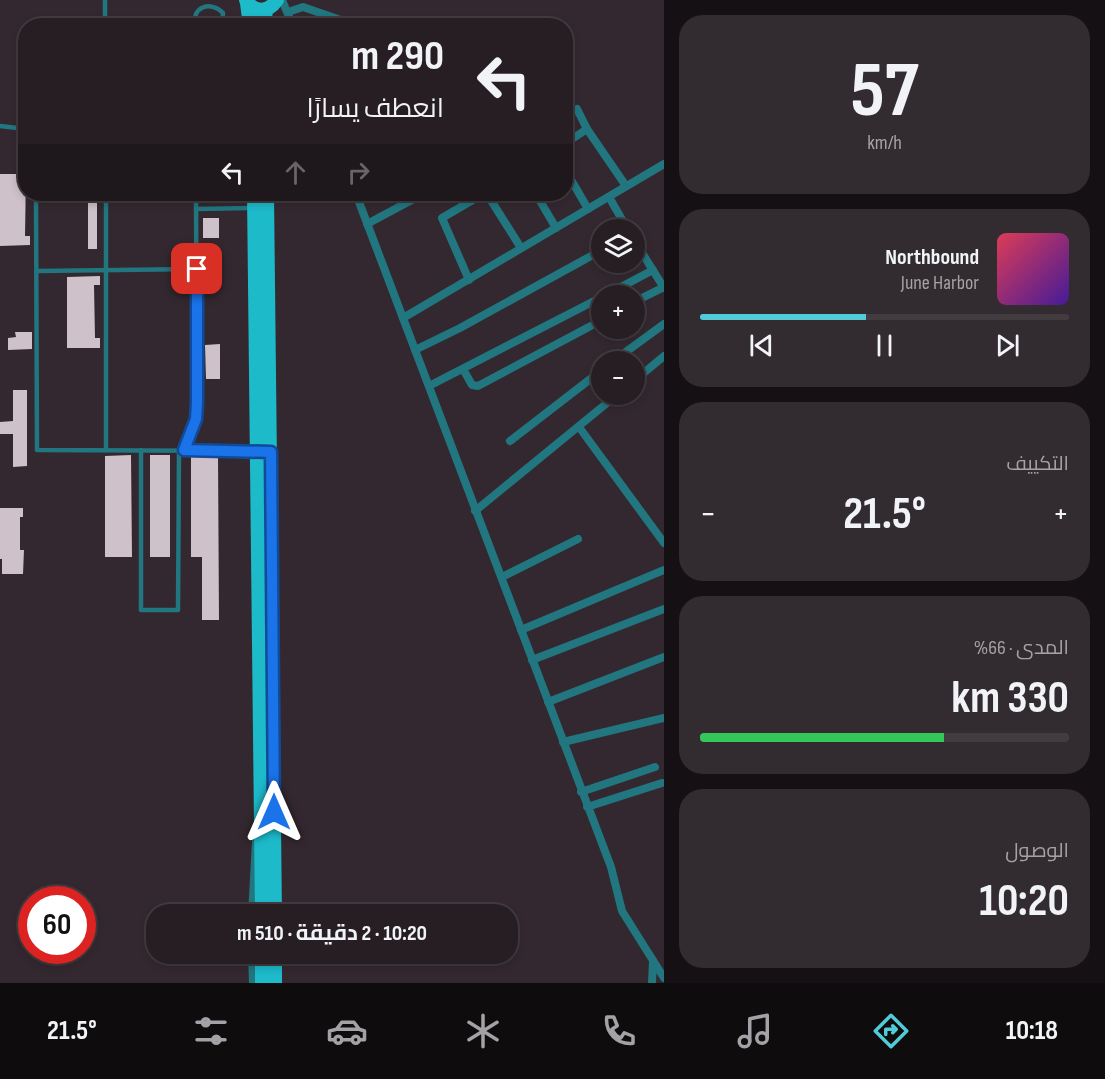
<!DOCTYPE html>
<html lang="ar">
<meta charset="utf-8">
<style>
body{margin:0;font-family:"Sofia Sans Condensed",Cairo,sans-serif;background:#322b30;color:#f1f3f6;direction:rtl;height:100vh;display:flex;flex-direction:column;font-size:22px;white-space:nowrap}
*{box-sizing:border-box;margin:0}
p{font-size:20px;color:#a4a2a6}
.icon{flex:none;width:33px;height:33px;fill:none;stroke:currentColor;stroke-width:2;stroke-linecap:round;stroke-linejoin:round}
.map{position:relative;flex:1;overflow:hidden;direction:ltr}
.drawer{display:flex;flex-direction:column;gap:15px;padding:15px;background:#151013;width:441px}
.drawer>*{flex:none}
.guide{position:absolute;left:18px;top:18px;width:555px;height:183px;border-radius:24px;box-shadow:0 3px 9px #0003,0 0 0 2px #423c41;direction:rtl;background:#261e23;color:#f1f3f6;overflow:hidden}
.buttons{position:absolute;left:591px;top:219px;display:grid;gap:12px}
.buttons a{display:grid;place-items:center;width:54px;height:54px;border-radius:50%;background:#261e23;box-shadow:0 3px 9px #0003,0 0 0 2px #423c41;font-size:30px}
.speed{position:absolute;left:18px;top:886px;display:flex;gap:12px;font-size:30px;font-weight:700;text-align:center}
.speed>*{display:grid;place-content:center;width:78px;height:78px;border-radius:50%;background:#261e23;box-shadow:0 3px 9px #0003,0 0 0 2px #423c41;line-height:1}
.speed .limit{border:9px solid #d22;background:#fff;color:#111}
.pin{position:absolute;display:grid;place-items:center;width:51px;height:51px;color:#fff;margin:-26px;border-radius:12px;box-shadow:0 3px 9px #0006}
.me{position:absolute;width:66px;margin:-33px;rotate:0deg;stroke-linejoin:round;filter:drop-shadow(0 0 4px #0008)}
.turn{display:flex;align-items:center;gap:21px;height:126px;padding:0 30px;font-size:27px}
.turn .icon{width:78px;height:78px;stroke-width:2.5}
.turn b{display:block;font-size:42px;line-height:51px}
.lanes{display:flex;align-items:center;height:57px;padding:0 30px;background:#0003;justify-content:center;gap:30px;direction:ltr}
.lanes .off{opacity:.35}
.big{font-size:45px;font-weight:700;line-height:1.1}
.drawer .widget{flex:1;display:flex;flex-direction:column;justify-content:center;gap:9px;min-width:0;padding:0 21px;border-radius:24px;background:#322b30}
.drawer .dial{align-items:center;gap:0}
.dial b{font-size:78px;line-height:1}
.song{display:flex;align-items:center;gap:18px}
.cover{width:72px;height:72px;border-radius:9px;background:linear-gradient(135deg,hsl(350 70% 55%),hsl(260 70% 35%))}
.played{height:6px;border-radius:3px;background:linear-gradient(90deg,#52cbd9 45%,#423c41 45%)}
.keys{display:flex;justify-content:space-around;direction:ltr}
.heat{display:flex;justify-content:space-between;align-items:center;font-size:33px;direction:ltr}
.charge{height:9px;border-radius:4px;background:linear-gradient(90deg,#34c759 66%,#423c41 0)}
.trip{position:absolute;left:146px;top:904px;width:372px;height:60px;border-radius:24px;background:#261e23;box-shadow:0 3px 9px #0003,0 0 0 2px #423c41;font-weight:700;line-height:60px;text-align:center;direction:rtl}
.menu{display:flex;height:96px;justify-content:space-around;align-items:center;background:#0f0c0e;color:#a4a2a6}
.menu .icon{width:42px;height:42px}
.menu .active{color:#52cbd9}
.menu b{font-size:27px;color:#f1f3f6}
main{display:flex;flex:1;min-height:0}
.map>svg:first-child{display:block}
.building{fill:#cec1ca}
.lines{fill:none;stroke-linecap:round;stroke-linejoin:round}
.service{stroke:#21767f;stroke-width:4.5}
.minor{stroke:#21767f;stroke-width:8}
.primary{stroke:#1dbaca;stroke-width:14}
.route-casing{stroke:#114b97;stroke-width:15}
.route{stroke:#1a73e8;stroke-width:10}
</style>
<main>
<section class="drawer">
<div class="widget dial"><b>57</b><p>km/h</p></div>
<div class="widget">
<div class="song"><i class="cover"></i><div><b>Northbound</b><p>June Harbor</p></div></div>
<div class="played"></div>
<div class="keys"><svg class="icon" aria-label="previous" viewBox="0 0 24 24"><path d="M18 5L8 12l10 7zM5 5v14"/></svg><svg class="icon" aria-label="pause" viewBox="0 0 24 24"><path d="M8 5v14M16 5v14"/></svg><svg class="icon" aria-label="next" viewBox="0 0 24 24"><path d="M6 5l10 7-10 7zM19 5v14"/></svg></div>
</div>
<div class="widget"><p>التكييف</p>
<div class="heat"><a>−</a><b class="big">21.5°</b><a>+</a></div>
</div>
<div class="widget"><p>المدى · 66%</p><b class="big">330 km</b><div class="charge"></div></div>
<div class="widget"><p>الوصول</p><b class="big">10:20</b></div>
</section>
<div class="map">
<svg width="664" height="983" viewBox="0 0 664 983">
<rect width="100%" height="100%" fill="#33282f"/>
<g class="building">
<path d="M0 174H26L25 236H30V245L0 246Z"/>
<rect x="88" y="194" width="9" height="55"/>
<rect x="203" y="218" width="16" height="20"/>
<path d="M100 276V285H94L95 338H100V348H67V277Z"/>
<path d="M15 332H32V349L8 350V338L16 337Z"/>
<path d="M220 344V379H206L205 345Z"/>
<path d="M13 390H27V466L13 467V434H0V422L13 421Z"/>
<path d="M131 455 132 557H105V456Z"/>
<rect x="150" y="455" width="20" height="102"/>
<path d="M191 455H218L219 620H202V557H191Z"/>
<path d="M0 508H23V517H20V550H24L23 574H2V559H0Z"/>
</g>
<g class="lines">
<g class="service">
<path d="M105 0V26"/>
<path d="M196 26C190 7 211 0 223 13L222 26"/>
<path d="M0 126 26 129"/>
<path d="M36 194 37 450 255 451"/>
<path d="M106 194V450"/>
<path d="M196 209 251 208"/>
<path d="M37 271 197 269"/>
<path d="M141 450V610H178L179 450"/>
<path d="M184 450 196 419 197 403 196 194"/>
</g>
<g class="minor">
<path d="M282 0 293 26"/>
<path d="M288 12 303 7 358 26"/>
<path d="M577 109 587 129 626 186"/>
<path d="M566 143 587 129"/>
<path d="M566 171 588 209"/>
<path d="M356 194 611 867 622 911 664 978"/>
<path d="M467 194 471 201 486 194"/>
<path d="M487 194 521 248"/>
<path d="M536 194 556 228"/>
<path d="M609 197 628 230"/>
<path d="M367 224 423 194"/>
<path d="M634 240 664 288"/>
<path d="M469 280 442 218 471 201"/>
<path d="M604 296 653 270"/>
<path d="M634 302 664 287"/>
<path d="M403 318 664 164"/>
<path d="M415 350 460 328 602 250"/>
<path d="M612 362 664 324"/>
<path d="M463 369 472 385 478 386 602 320"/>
<path d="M634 381 664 356"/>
<path d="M429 386 602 297"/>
<path d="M579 427 664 543"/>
<path d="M510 441 602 370"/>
<path d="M475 511 618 394"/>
<path d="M502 577 578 539"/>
<path d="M521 630 664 570"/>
<path d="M532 660 664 609"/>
<path d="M548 702 664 657"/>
<path d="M563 742 664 718"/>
<path d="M581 792 655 767"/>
<path d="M587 807 662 783"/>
<path d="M252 915 256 841"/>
<path d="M252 954 253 983"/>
<path d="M652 983 653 961"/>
</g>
<g class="primary">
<path d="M246 0C254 13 268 13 277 0"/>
<path d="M247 3 250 26"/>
<path d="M264 26 266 10"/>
<path d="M254 194 262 915"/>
<path d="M267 194 275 915"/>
<path d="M262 954V983"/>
<path d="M275 954V983"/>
</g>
</g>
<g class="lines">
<g class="route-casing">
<path id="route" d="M197 269V403L196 419 184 450 271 452 274 812"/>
</g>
<use href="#route" class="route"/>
</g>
</svg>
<div class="buttons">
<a><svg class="icon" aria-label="layers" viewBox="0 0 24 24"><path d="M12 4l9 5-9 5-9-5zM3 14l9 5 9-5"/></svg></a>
<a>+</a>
<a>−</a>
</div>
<div class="speed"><div class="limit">60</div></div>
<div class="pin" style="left:197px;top:269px;background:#d93025"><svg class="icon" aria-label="arrive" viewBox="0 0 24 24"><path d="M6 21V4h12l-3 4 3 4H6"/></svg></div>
<svg class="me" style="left:274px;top:812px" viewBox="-20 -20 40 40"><path d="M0-17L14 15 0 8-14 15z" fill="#1a73e8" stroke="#fff" stroke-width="4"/></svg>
<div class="trip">10:20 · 2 دقيقة · 510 m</div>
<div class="guide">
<div class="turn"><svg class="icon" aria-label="left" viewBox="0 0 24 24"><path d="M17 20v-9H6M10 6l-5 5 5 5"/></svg><div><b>290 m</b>انعطف يسارًا</div></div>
<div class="lanes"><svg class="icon" aria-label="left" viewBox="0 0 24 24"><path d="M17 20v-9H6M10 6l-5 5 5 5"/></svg><svg class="icon off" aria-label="ahead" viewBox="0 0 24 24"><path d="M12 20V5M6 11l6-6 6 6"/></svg><svg class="icon off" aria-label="right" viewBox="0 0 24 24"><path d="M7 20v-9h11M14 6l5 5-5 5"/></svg></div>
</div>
</div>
</main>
<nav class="menu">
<b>10:18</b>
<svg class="icon active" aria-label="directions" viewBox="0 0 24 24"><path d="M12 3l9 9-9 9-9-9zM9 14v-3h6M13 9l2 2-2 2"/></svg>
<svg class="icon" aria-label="music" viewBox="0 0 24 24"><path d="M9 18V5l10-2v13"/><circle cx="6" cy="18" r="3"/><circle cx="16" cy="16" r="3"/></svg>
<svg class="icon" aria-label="phone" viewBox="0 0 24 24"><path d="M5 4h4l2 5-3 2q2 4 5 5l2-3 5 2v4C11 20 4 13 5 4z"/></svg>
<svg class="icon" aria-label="climate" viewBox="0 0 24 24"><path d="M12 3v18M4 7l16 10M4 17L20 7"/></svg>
<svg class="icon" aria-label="car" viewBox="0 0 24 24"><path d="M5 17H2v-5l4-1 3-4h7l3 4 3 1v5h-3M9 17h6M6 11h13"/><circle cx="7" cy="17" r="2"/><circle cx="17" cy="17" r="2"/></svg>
<svg class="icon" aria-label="filters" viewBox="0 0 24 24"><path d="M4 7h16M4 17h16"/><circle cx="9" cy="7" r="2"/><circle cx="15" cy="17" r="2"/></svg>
<b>21.5°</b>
</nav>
